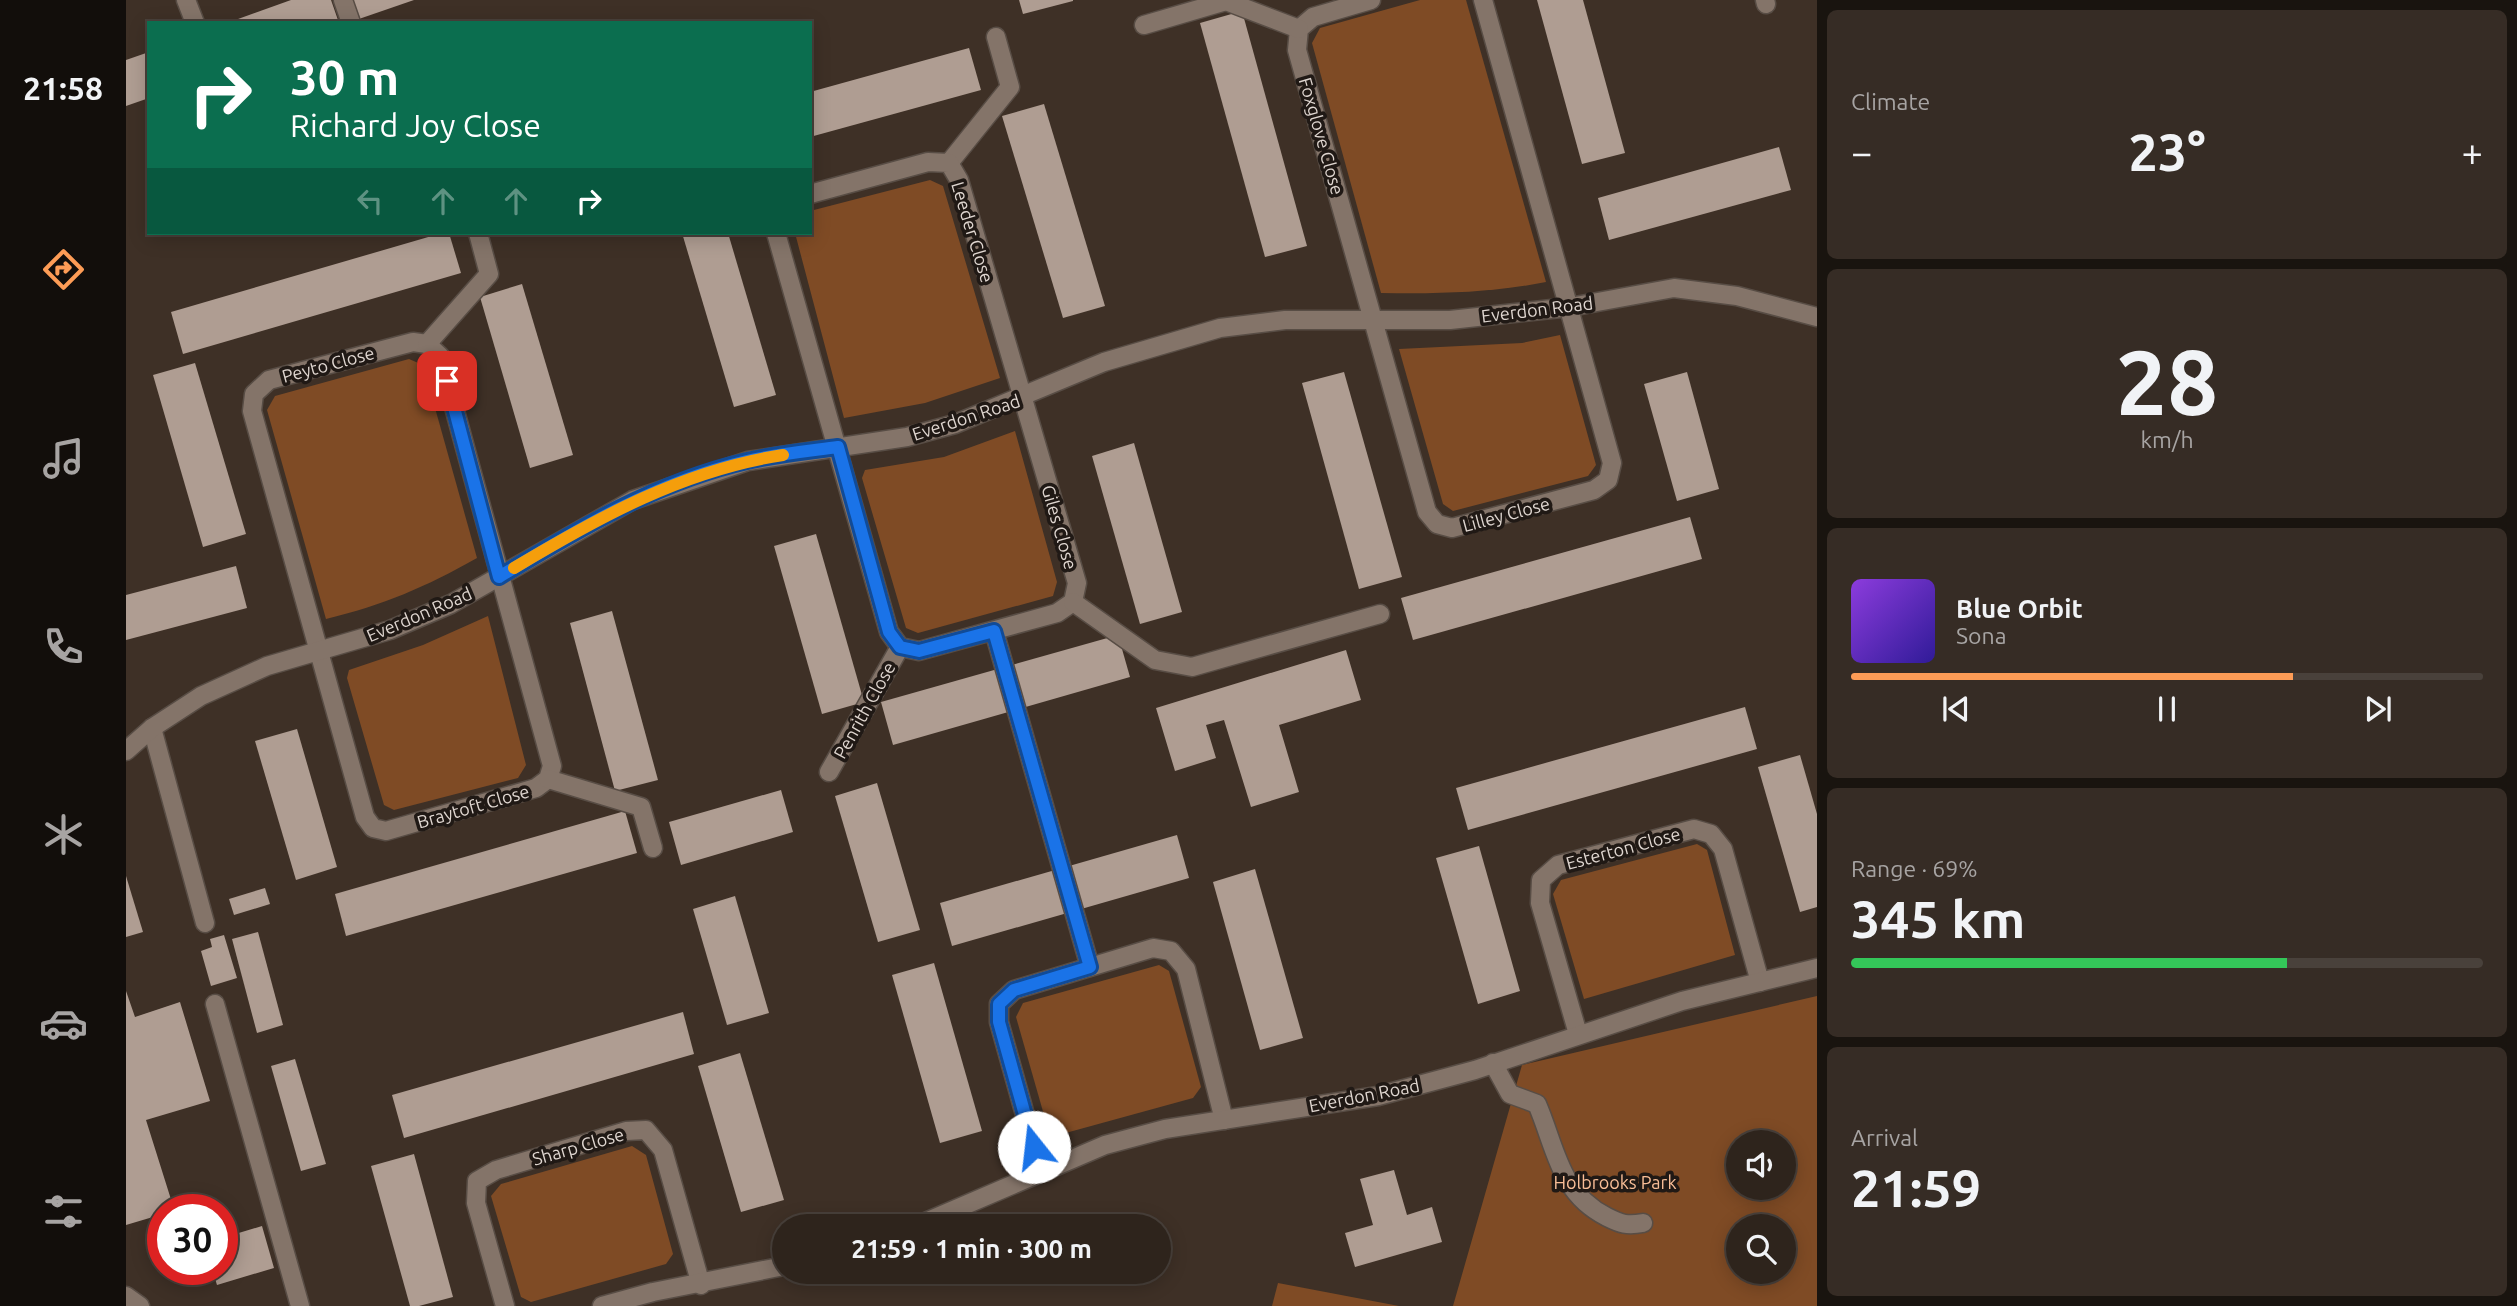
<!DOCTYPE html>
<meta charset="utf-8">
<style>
body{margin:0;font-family:Ubuntu,sans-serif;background:#362c25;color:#f1f3f6;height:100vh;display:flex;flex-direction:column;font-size:26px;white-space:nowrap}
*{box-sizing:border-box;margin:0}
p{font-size:23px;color:#a7a4a3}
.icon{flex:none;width:38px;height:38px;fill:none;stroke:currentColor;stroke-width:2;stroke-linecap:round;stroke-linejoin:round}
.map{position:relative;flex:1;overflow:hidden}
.panel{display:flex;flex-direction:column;gap:10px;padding:10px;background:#19140f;width:700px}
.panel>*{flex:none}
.banner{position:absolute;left:21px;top:21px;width:665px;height:214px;border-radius:0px;box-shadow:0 4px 18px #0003,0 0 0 2px #49413b;background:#0b6e4f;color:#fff;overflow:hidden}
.buttons{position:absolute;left:1600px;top:1130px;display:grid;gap:14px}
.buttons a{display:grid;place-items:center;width:70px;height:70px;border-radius:50%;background:#2e241c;box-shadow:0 4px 18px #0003,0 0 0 2px #49413b;font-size:35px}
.speed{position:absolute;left:21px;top:1194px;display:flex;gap:14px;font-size:35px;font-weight:700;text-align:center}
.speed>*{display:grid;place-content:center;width:91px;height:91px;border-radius:50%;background:#2e241c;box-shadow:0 4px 18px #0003,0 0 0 2px #49413b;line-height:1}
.speed .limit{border:10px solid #d22;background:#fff;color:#111}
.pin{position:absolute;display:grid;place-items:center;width:60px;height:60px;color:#fff;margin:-30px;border-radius:14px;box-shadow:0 4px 10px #0006}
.me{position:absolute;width:77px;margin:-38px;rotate:344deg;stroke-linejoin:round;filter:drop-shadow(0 0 5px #0008)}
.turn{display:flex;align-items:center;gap:24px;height:147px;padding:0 28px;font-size:32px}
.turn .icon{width:91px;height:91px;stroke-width:2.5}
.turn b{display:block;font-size:49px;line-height:60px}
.lanes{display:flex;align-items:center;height:66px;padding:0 28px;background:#0003;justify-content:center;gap:35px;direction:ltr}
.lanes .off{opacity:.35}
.big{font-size:52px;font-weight:700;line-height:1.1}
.panel .card{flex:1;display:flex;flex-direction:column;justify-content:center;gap:10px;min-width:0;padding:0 24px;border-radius:10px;background:#362c25}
.panel .dial{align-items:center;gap:0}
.dial b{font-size:91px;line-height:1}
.song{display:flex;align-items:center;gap:21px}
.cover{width:84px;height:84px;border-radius:10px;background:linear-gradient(135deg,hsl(270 70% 55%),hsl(250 70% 35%))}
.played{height:7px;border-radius:4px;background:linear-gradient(90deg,#fd9c56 70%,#49413b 70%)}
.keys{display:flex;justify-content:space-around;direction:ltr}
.heat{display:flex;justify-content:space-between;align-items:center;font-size:38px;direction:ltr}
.charge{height:10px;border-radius:5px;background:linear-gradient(90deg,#34c759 69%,#49413b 0)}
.trip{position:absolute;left:646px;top:1214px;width:399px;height:70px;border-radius:35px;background:#2e241c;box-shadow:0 4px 18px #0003,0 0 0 2px #49413b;font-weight:700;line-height:70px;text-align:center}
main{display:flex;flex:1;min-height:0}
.tab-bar{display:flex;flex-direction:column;width:126px;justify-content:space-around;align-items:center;background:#120e0b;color:#a7a4a3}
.tab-bar .icon{width:49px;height:49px}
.tab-bar .current{color:#fd9c56}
.tab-bar b{font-size:32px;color:#f1f3f6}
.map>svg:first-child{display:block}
.green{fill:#7f4b25;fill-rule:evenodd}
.building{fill:#af9d92}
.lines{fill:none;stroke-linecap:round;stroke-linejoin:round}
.minor-casing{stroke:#584d45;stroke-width:21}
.minor{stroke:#847469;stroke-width:18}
.route-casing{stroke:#114b97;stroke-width:18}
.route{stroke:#1a73e8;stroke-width:12}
.slow{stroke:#f59e0b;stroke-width:12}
.labels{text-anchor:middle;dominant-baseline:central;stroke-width:7;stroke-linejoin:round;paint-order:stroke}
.street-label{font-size:18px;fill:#dfd6d0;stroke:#201915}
.park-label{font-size:18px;fill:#f9be97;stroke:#201915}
</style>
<main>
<nav class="tab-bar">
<b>21:58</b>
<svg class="icon current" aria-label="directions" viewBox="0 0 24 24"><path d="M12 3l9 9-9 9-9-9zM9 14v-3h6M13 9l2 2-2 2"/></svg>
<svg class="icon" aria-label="music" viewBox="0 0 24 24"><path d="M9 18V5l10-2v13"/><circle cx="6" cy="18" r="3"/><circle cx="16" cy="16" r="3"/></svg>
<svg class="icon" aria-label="phone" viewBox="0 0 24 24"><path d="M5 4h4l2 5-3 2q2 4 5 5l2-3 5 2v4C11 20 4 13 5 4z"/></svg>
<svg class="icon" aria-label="climate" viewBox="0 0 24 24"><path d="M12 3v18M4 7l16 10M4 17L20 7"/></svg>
<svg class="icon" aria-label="car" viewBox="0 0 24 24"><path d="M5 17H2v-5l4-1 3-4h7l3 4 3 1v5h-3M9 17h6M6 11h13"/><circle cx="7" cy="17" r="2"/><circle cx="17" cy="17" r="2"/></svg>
<svg class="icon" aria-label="filters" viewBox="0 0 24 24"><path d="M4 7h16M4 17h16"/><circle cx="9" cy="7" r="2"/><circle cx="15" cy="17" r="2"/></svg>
</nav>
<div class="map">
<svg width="1691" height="1306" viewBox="0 0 1691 1306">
<rect width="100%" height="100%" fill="#3e3026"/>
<g class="green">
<path d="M1294 0H1340L1420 282C1365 293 1311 294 1255 293L1186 43 1194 28Z"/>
<path d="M804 180 817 186 874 378 799 403 718 418 669 233H684V211Z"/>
<path d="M1434 335 1470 465 1462 476 1327 511 1317 504 1273 349 1396 343Z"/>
<path d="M283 359 297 365 351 558C300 587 257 605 200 619L141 410 149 396Z"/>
<path d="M889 431 931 582 927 596 792 633 780 628 736 478 739 470 818 457Z"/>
<path d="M362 616 400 765 392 778 268 810 258 805 221 678 223 670 297 645Z"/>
<path d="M1571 844 1581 850 1609 955 1458 999 1427 894 1435 880Z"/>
<path d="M1033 965 1043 971 1075 1087 1067 1098 936 1134 922 1129 890 1017 897 1003Z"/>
<path d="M1691 996V1306H1327L1396 1065ZM1612 1143H1657V1188H1612ZM1612 1227H1657V1272H1612Z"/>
<path d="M506 1146 520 1155 547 1254 540 1264 405 1302 395 1297 365 1196 375 1184Z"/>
<path d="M1152 1283 1273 1306H1146Z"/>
</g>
<g class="building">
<path d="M165 0H205L213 23H101Z"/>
<path d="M223 0H288L230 20Z"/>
<path d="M893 0H947V1L897 14Z"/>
<path d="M1411 0H1457L1499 153 1456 164Z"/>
<path d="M1116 11 1181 246 1139 257 1074 23Z"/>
<path d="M843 48 855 90 684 137V92Z"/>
<path d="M23 52V98L0 106V60Z"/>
<path d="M918 104 979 306 937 318 876 116Z"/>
<path d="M1653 147 1665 190 1483 240 1472 198Z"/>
<path d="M316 233H323L335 273 57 354 45 312Z"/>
<path d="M556 233H602L650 395 608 407Z"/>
<path d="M396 284 447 455 404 468 354 297Z"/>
<path d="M69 363 120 534 77 547 27 375Z"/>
<path d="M1218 372 1276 577 1233 589 1176 383Z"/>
<path d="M1561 372 1593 489 1551 501 1518 384Z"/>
<path d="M1008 443 1056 612 1014 624 966 456Z"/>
<path d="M1564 517 1576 559 1287 640 1275 598Z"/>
<path d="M690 534 738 702 696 714 648 546Z"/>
<path d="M110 566 121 608 0 640V595Z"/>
<path d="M486 611 532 780 489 791 444 623Z"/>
<path d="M992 635 1004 677 767 745 755 702Z"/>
<path d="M1220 650 1235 700 1153 725 1173 792 1125 807 1098 720 1080 725 1090 758 1049 771 1030 708Z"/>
<path d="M1619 707 1631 749 1342 830 1330 788Z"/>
<path d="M171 729 211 867 170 880 129 741Z"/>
<path d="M1674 755 1691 814V907L1674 912 1632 767Z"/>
<path d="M751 783 794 930 752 942 709 796Z"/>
<path d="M655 790 667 832 555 865 543 822Z"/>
<path d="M499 811 511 853 220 936 209 894Z"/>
<path d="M1051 835 1063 878 826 946 814 903Z"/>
<path d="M1353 846 1394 991 1352 1004 1310 858Z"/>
<path d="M1129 869 1177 1038 1134 1050 1087 882Z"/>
<path d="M0 876 17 932 0 937Z"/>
<path d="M139 888 144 904 108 915 103 899Z"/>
<path d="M609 896 643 1013 601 1025 567 909Z"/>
<path d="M132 932 157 1025 131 1033 106 939Z"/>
<path d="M98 935 111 978 85 986 75 951 86 947 84 939Z"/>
<path d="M808 963 856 1131 814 1143 766 975Z"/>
<path d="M0 991 9 1017 54 1002 84 1101 20 1120 48 1209H37V1214L0 1225Z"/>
<path d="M557 1012 568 1054 278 1138 266 1095Z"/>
<path d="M614 1053 658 1200 615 1212 572 1066Z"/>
<path d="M169 1059 200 1164 175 1171 145 1066Z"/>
<path d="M288 1154 327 1297 293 1306H284L245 1166Z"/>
<path d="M1268 1170 1281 1215 1306 1207 1316 1242 1229 1267 1219 1233 1247 1225 1234 1179Z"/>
<path d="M136 1226 148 1268 91 1285 86 1269H96V1238Z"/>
</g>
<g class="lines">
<g class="minor-casing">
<g id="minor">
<path d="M60 0 69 23"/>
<path d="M217 0 225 23"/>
<path d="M1245 0 1187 17 1173 29 1171 50 1301 512 1311 524 1326 528 1468 490 1482 480 1486 463 1357 0"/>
<path d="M1639 0 1640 4"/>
<path d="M1018 25 1100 1 1173 29"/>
<path d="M823 163 884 87 870 37"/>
<path d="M650 233 763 632 774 647 793 651 931 613 947 602 951 583 833 180 823 163 802 162 684 194"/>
<path d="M287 342 301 344 314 356 426 766 422 779 410 788 260 831 247 828 239 817 126 411 128 394 143 380Z"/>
<path d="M301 344 363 274 352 233"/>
<path d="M947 602 1029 660 1066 667 1254 614"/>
<path d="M868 631 964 967"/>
<path d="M26 728 79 923"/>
<path d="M0 751 26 728 75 696 141 666 264 630 325 604 507 500 622 461 781 437 829 424 978 362 1094 328 1159 320H1324L1444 307 1548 288 1611 296 1691 317"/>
<path d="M703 772 774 647"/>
<path d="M422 779 515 807 527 848"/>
<path d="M89 1004 174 1306"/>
<path d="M1452 1034 1414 903 1415 880 1432 865 1568 829 1585 834 1597 849 1634 982"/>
<path d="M1367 1063 1384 1094 1411 1104C1430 1148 1433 1193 1481 1217 1495 1224 1501 1226 1517 1223"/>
<path d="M915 1172 873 1022V1004L888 990 1027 948 1045 951 1060 969 1098 1120"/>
<path d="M788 1227 979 1145 1039 1129 1252 1096 1349 1070 1556 1001 1691 968"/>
<path d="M0 1296 14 1306"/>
<path d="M379 1306 350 1203 351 1181 370 1170 500 1131 520 1130 537 1150 575 1285"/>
<path d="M476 1306 527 1292 658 1266"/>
</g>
</g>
<use href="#minor" class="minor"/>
</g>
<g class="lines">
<g class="route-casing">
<path id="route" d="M321 381 373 577C452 529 530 482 621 461 651 454 682 451 712 447L763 632 774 647 793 651 868 631 964 967 888 990 873 1004V1022L908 1147"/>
</g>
<use href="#route" class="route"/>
<path class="slow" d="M388 568C473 517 558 470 657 455"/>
</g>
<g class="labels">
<g class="street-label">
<text transform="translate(1196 136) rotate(74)">Foxglove Close</text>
<text transform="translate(847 232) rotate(73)">Leeder Close</text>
<text transform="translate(1411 309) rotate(-7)">Everdon Road</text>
<text transform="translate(202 364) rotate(-15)">Peyto Close</text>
<text transform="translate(840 417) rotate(-18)">Everdon Road</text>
<text transform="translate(1380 514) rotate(-15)">Lilley Close</text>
<text transform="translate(934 527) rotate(74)">Giles Close</text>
<text transform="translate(293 614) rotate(-23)">Everdon Road</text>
<text transform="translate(738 710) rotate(-61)">Penrith Close</text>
<text transform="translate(347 806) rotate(-16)">Braytoft Close</text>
<text transform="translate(1497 848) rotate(-15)">Esterton Close</text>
<text transform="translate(1238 1095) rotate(-11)">Everdon Road</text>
<text transform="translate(452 1146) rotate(-16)">Sharp Close</text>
</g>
<g class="park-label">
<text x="1489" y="1182">Holbrooks Park</text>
</g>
</g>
</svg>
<div class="buttons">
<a><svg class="icon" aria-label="sound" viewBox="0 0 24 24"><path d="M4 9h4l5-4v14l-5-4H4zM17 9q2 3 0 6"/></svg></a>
<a><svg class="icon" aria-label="search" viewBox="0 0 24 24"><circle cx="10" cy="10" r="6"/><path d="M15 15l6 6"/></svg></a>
</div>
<div class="speed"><div class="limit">30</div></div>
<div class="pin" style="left:321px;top:381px;background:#d93025"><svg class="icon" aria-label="arrive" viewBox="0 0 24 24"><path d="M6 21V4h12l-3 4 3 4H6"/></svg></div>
<svg class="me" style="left:908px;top:1147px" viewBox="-20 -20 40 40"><circle r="19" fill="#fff"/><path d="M0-13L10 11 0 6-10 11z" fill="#1a73e8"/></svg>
<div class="trip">21:59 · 1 min · 300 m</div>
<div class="banner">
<div class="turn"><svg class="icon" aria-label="right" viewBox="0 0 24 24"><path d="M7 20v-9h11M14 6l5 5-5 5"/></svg><div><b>30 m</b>Richard Joy Close</div></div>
<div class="lanes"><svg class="icon off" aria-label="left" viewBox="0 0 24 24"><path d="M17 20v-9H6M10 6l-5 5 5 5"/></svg><svg class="icon off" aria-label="ahead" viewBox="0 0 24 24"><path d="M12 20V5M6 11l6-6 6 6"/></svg><svg class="icon off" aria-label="ahead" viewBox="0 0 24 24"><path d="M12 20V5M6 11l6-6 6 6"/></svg><svg class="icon" aria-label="right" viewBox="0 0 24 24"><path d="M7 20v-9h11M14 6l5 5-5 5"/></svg></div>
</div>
</div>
<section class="panel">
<div class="card"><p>Climate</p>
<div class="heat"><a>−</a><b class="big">23°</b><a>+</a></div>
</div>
<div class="card dial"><b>28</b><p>km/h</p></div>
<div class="card">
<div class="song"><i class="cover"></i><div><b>Blue Orbit</b><p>Sona</p></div></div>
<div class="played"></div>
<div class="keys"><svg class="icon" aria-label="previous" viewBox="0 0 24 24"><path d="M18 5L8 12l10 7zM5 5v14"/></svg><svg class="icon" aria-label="pause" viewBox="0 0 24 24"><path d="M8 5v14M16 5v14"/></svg><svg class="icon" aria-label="next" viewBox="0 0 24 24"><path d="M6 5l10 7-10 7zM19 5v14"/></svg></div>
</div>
<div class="card"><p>Range · 69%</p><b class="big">345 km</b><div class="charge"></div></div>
<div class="card"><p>Arrival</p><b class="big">21:59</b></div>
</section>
</main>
